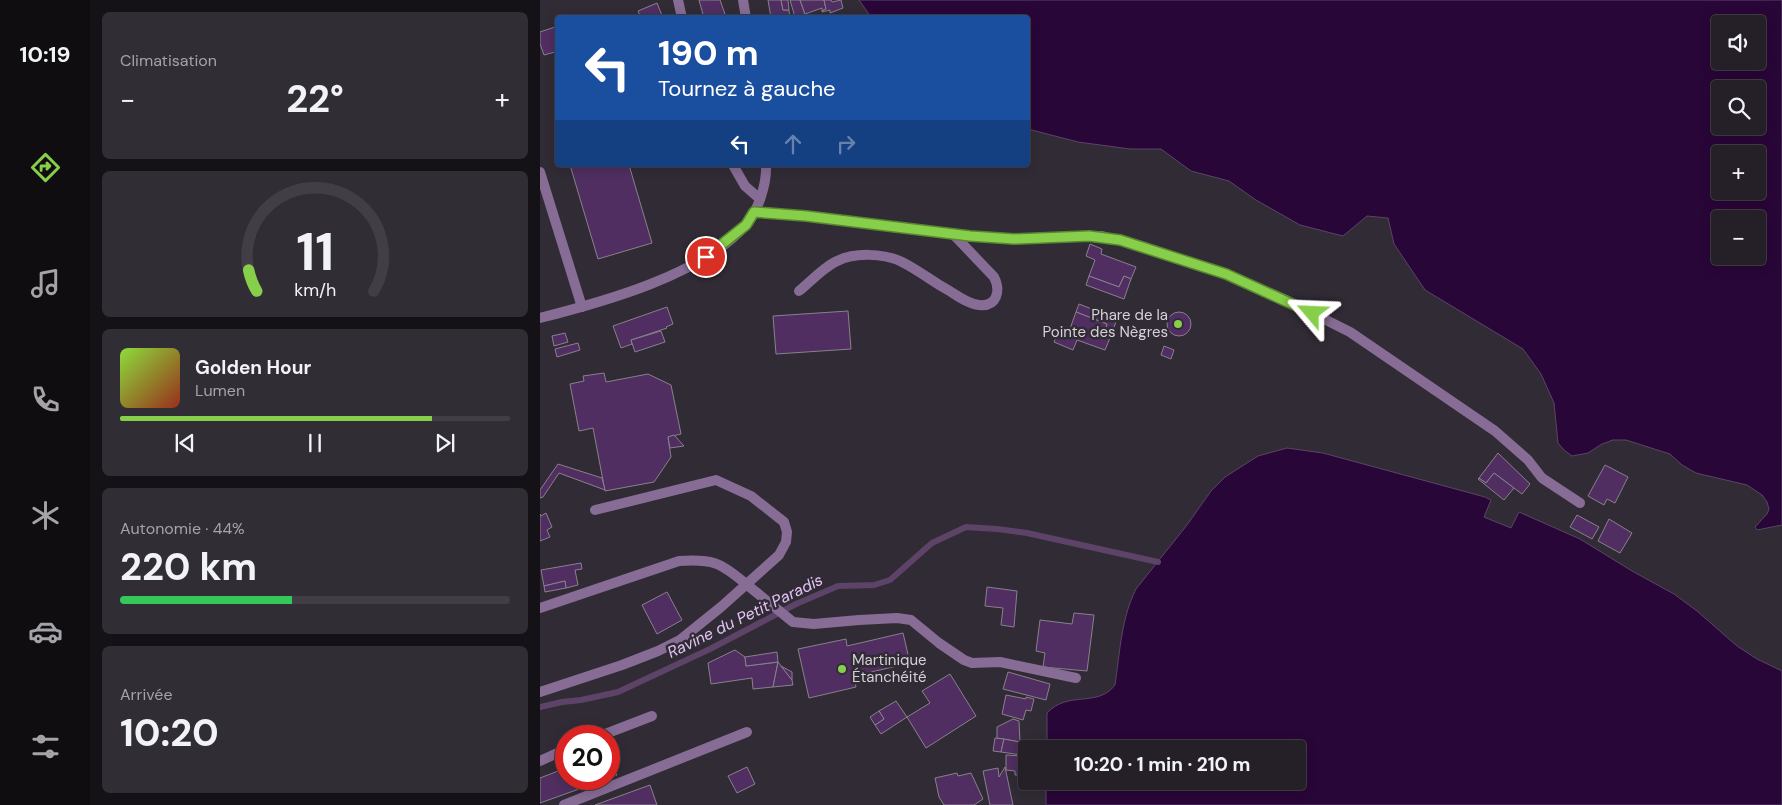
<!DOCTYPE html>
<html lang="fr">
<meta charset="utf-8">
<style>
body{margin:0;font-family:"DM Sans",sans-serif;background:#312d34;color:#f1f3f6;height:100vh;display:flex;flex-direction:column;font-size:19px;white-space:nowrap}
*{box-sizing:border-box;margin:0}
p{font-size:16px;color:#a3a3a8}
.icon{flex:none;width:28px;height:28px;fill:none;stroke:currentColor;stroke-width:2;stroke-linecap:round;stroke-linejoin:round}
.map{position:relative;flex:1;overflow:hidden}
.panel{display:flex;flex-direction:column;gap:12px;padding:12px;background:#141216;width:450px}
.panel>*{flex:none}
.banner{position:absolute;left:15px;top:15px;width:475px;height:152px;border-radius:5px;box-shadow:0 2px 12px #0003,0 0 0 1px #423e45;background:#1a4fa0;color:#fff;overflow:hidden}
.tools{position:absolute;left:1171px;top:15px;display:grid;gap:10px}
.tools a{display:grid;place-items:center;width:55px;height:55px;border-radius:5px;background:#252028;box-shadow:0 2px 12px #0003,0 0 0 1px #423e45;font-size:25px}
.speed{position:absolute;left:15px;top:725px;display:flex;gap:10px;font-size:25px;font-weight:700;text-align:center}
.speed>*{display:grid;place-content:center;width:65px;height:65px;border-radius:50%;background:#252028;box-shadow:0 2px 12px #0003,0 0 0 1px #423e45;line-height:1}
.speed .limit{border:8px solid #d22;background:#fff;color:#111}
.pin{position:absolute;display:grid;place-items:center;width:42px;height:42px;color:#fff;margin:-21px;border:2px solid #fff;border-radius:50%;box-shadow:0 1px 5px #0007}
.me{position:absolute;width:55px;margin:-28px;rotate:296deg;stroke-linejoin:round;filter:drop-shadow(0 0 4px #0008)}
.turn{display:flex;align-items:center;gap:18px;height:105px;padding:0 20px;font-size:22px}
.turn .icon{width:65px;height:65px;stroke-width:2.5}
.turn b{display:block;font-size:35px;line-height:42px}
.lanes{display:flex;align-items:center;height:48px;padding:0 20px;background:#0003;justify-content:center;gap:25px;direction:ltr}
.lanes .off{opacity:.35}
.big{font-size:38px;font-weight:700;line-height:1.1}
.panel .widget{flex:1;display:flex;flex-direction:column;justify-content:center;gap:8px;min-width:0;padding:0 18px;border-radius:8px;background:#312d34}
.panel .dial{align-items:center;gap:0}
.dial svg{height:130px;overflow:visible;fill:none;stroke:#423e45;stroke-width:7;stroke-linecap:round;text-anchor:middle}
.dial text{fill:#f1f3f6;stroke:none}
.song{display:flex;align-items:center;gap:15px}
.cover{width:60px;height:60px;border-radius:8px;background:linear-gradient(135deg,hsl(90 70% 55%),hsl(10 70% 35%))}
.played{height:5px;border-radius:2px;background:linear-gradient(90deg,#87cf4a 80%,#423e45 80%)}
.keys{display:flex;justify-content:space-around;direction:ltr}
.heat{display:flex;justify-content:space-between;align-items:center;font-size:28px;direction:ltr}
.charge{height:8px;border-radius:4px;background:linear-gradient(90deg,#34c759 44%,#423e45 0)}
.trip{position:absolute;left:478px;top:740px;width:288px;height:50px;border-radius:5px;background:#252028;box-shadow:0 2px 12px #0003,0 0 0 1px #423e45;font-weight:700;line-height:50px;text-align:center}
main{display:flex;flex:1;min-height:0}
.menu{display:flex;flex-direction:column;width:90px;justify-content:space-around;align-items:center;background:#0f0d10;color:#a3a3a8}
.menu .icon{width:35px;height:35px}
.menu .active{color:#87cf4a}
.menu b{font-size:22px;color:#f1f3f6}
.map>svg:first-child{display:block}
.water{fill:#290638;stroke:#5d4368;fill-rule:evenodd}
.lines{fill:none;stroke-linecap:round;stroke-linejoin:round}
.stream{stroke:#5d4368;stroke-width:6}
.building{fill:#502e61;stroke:#88818c}
.lane{stroke:#876c95;stroke-width:10}
.street{stroke:#876c95;stroke-width:10}
.route-casing{stroke:#588730;stroke-width:12}
.route{stroke:#87cf4a;stroke-width:9}
.poi-dot{fill:#87cf4a;stroke:#312b35;stroke-width:2}
.labels{text-anchor:middle;dominant-baseline:central;stroke-width:5;stroke-linejoin:round;paint-order:stroke}
.poi-label{font-size:15px;fill:#d5d1d7;stroke:#312b35;text-anchor:end}
.water-label{font-size:16px;font-style:italic;fill:#e2c3f4;stroke:#312b35}
</style>
<main>
<nav class="menu">
<b>10:19</b>
<svg class="icon active" aria-label="directions" viewBox="0 0 24 24"><path d="M12 3l9 9-9 9-9-9zM9 14v-3h6M13 9l2 2-2 2"/></svg>
<svg class="icon" aria-label="music" viewBox="0 0 24 24"><path d="M9 18V5l10-2v13"/><circle cx="6" cy="18" r="3"/><circle cx="16" cy="16" r="3"/></svg>
<svg class="icon" aria-label="phone" viewBox="0 0 24 24"><path d="M5 4h4l2 5-3 2q2 4 5 5l2-3 5 2v4C11 20 4 13 5 4z"/></svg>
<svg class="icon" aria-label="climate" viewBox="0 0 24 24"><path d="M12 3v18M4 7l16 10M4 17L20 7"/></svg>
<svg class="icon" aria-label="car" viewBox="0 0 24 24"><path d="M5 17H2v-5l4-1 3-4h7l3 4 3 1v5h-3M9 17h6M6 11h13"/><circle cx="7" cy="17" r="2"/><circle cx="17" cy="17" r="2"/></svg>
<svg class="icon" aria-label="filters" viewBox="0 0 24 24"><path d="M4 7h16M4 17h16"/><circle cx="9" cy="7" r="2"/><circle cx="15" cy="17" r="2"/></svg>
</nav>
<section class="panel">
<div class="widget"><p>Climatisation</p>
<div class="heat"><a>−</a><b class="big">22°</b><a>+</a></div>
</div>
<div class="widget dial"><svg viewBox="0 0 100 80">
<path d="M14 69A42 42 0 1 1 86 69"/>
<path d="M14 69A42 42 0 0 1 9 56" stroke="#87cf4a"/>
<text x="50" y="56" font-size="32" font-weight="700">11</text>
<text x="50" y="72" font-size="11">km/h</text>
</svg></div>
<div class="widget">
<div class="song"><i class="cover"></i><div><b>Golden Hour</b><p>Lumen</p></div></div>
<div class="played"></div>
<div class="keys"><svg class="icon" aria-label="previous" viewBox="0 0 24 24"><path d="M18 5L8 12l10 7zM5 5v14"/></svg><svg class="icon" aria-label="pause" viewBox="0 0 24 24"><path d="M8 5v14M16 5v14"/></svg><svg class="icon" aria-label="next" viewBox="0 0 24 24"><path d="M6 5l10 7-10 7zM19 5v14"/></svg></div>
</div>
<div class="widget"><p>Autonomie · 44%</p><b class="big">220 km</b><div class="charge"></div></div>
<div class="widget"><p>Arrivée</p><b class="big">10:20</b></div>
</section>
<div class="map">
<svg width="1242" height="805" viewBox="0 0 1242 805">
<rect width="100%" height="100%" fill="#312b35"/>
<g class="water">
<path d="M319 0H1242V525L1217 530 1215 527 1227 514 1229 509 1227 502 1222 495 1207 485 1156 473 1142 465 1130 454 1086 440H1073L1062 444 1048 453 1032 456 1024 450 1018 443 1014 403 1001 374 983 349 885 290 854 244 848 218 827 216 803 236 760 225 716 200 689 181 651 171 621 149H590L538 142 488 129V18L331 17ZM1180 24H1218V61H1180ZM1180 89H1218V126H1180ZM1180 154H1218V191H1180ZM1180 219H1218V256H1180Z"/>
<path d="M747 448 783 453 945 497 951 500 944 517 971 528 979 512 1040 539 1092 571 1134 594 1157 611 1197 646 1217 659 1242 671V805H506V781H756V749H507V713C528 690 558 708 575 685 580 652 581 619 596 589L647 525 671 491 685 477 718 456Z"/>
</g>
<g class="lines">
<path class="stream" d="M0 707 22 702 41 700 78 692 170 649 256 604 298 586 334 585 350 580 392 543 426 527 457 529 487 533 618 562"/>
</g>
<g class="building">
<path d="M159 0H180L185 14 172 18H164Z"/>
<path d="M228 0H241L243 10H249L250 18H231Z"/>
<path d="M241 0H248L249 10H243Z"/>
<path d="M250 0H260L265 14 255 17Z"/>
<path d="M260 0H284L286 9 282 11V8L265 14Z"/>
<path d="M284 0H291L292 2 301 0 303 8 290 13V10L282 12V11L286 9Z"/>
<path d="M117 3 123 18H101L98 11Z"/>
<path d="M18 26V61L15 52 4 55 0 44V32Z"/>
<path d="M30 165H89L112 243 58 259Z"/>
<path d="M550 244 562 249 561 254 596 267 591 279 584 276 579 287 549 276 555 260 546 256Z"/>
<path d="M549 276 579 287 584 276 591 279 584 299 546 285Z"/>
<path d="M539 304 577 319 570 338 563 336 567 324 536 312Z"/>
<path d="M127 307 133 324 126 327 127 328 91 340 92 344 81 348 73 326Z"/>
<path d="M308 311 311 349 236 354 233 316Z"/>
<circle cx="639" cy="324" r="12"/>
<path d="M536 312 567 324 563 336 570 338 565 350 537 340 533 350 514 342 518 333 527 337Z"/>
<path d="M121 331 125 342 95 352 91 340Z"/>
<path d="M25 333 28 342 14 346 12 336Z"/>
<path d="M38 343 40 350 17 357 15 349Z"/>
<path d="M624 346 634 350 631 359 621 355Z"/>
<path d="M64 373 66 382 108 374 131 385 141 434 128 437 131 457 114 482 65 491 53 428 39 431 30 384 44 381 43 376Z"/>
<path d="M134 435 144 446 130 448 128 437Z"/>
<path d="M958 453 990 484 982 494 954 473 946 483 939 478Z"/>
<path d="M18 464 62 478 65 490 19 473 3 497 0 498V490Z"/>
<path d="M1065 465 1088 477 1075 503 1067 499 1064 505 1048 496Z"/>
<path d="M954 473 974 488 964 500 938 479 939 478 946 483Z"/>
<path d="M6 513 12 527 7 530 10 537 0 541V514L1 516Z"/>
<path d="M1037 515 1059 527 1052 539 1030 527Z"/>
<path d="M1069 519 1092 533 1080 553 1058 541Z"/>
<path d="M41 563 42 569 35 570 38 585 26 588 25 581 4 586 1 570Z"/>
<path d="M25 581 26 588 5 592 4 586Z"/>
<path d="M447 587 477 591 474 627 461 625 463 608 445 606Z"/>
<path d="M127 592 142 620 117 634 102 605Z"/>
<path d="M534 613 554 615 547 671 503 667 505 653 496 651 500 620 532 624Z"/>
<path d="M363 633 370 663 314 676 316 687 269 698 258 649 306 639 307 646Z"/>
<path d="M195 650 205 657 206 666 238 662 233 687 213 689 212 678 171 684 168 663Z"/>
<path d="M237 652 238 662 206 666 205 657Z"/>
<path d="M238 662 252 680 253 685 233 687Z"/>
<path d="M241 666 252 672V680Z"/>
<path d="M468 672 510 684 506 700 463 689Z"/>
<path d="M410 674 436 716 386 748 367 717 390 703 382 691Z"/>
<path d="M466 695 486 699V697L494 699 491 711 486 710 483 720 462 714Z"/>
<path d="M356 701 367 717 341 734 335 725 344 719 339 711Z"/>
<path d="M339 711 344 719 335 725 330 717Z"/>
<path d="M473 719 479 721 480 742 457 738V727Z"/>
<path d="M455 738 464 739 461 752 453 751Z"/>
<path d="M464 739 480 742 481 755 461 752Z"/>
<path d="M69 753 77 775 69 778Z"/>
<path d="M466 755 481 756 482 775H475V771L466 770Z"/>
<path d="M207 767 215 784 197 793 188 776Z"/>
<path d="M465 767 473 805H450L443 771 458 768 459 777Z"/>
<path d="M26 768V779H67L0 803V778Z"/>
<path d="M417 773 418 776 431 773 443 799 434 805H404L399 797 395 778Z"/>
<path d="M110 785 117 805H55Z"/>
</g>
<g class="lines">
<g class="lane">
<path d="M138 0 142 18"/>
<path d="M193 165 205 186 220 199"/>
<path d="M214 212 266 216 430 236 474 239 562 236 598 245 686 274 744 299 810 332 955 431 988 460 1002 478 1040 503"/>
<path d="M259 291C271 281 282 269 295 262 313 252 344 253 362 262 376 269 388 278 401 286 413 292 426 304 439 305 457 307 461 291 454 277L413 234"/>
<path d="M206 584 253 622 274 624 319 620 357 618 371 620 399 643 424 660 432 663 460 662 536 678"/>
<path d="M0 692 82 665 118 651 140 640 181 607 239 555 246 542 247 532 244 522 211 496 176 480 55 510"/>
<path d="M60 736 112 716"/>
<path d="M0 761 26 749"/>
<path d="M24 805 207 732"/>
</g>
<g class="street">
<path d="M203 0 206 18"/>
<path d="M0 172 42 307"/>
<path d="M0 318C63 302 162 275 206 225 218 211 227 184 226 165"/>
<path d="M0 608 139 561C173 559 180 562 206 584"/>
</g>
</g>
<g class="lines">
<g class="route-casing">
<path id="route" d="M166 257 206 225 214 212 266 216 430 236 474 239 549 236 580 240 686 274 772 313"/>
</g>
<use href="#route" class="route"/>
</g>
<g class="poi-dot">
<circle cx="638" cy="324" r="5"/>
<circle cx="302" cy="669" r="5"/>
</g>
<g class="labels">
<g class="poi-label">
<text x="628" y="315">Phare de la<tspan x="628" dy="17">Pointe des Nègres</tspan></text>
<text x="312" y="660" text-anchor="start">Martinique<tspan x="312" dy="17">Étanchéité</tspan></text>
</g>
<g class="water-label">
<text transform="translate(205 616) rotate(-26)">Ravine du Petit Paradis</text>
</g>
</g>
</svg>
<div class="tools">
<a><svg class="icon" aria-label="sound" viewBox="0 0 24 24"><path d="M4 9h4l5-4v14l-5-4H4zM17 9q2 3 0 6"/></svg></a>
<a><svg class="icon" aria-label="search" viewBox="0 0 24 24"><circle cx="10" cy="10" r="6"/><path d="M15 15l6 6"/></svg></a>
<a>+</a>
<a>−</a>
</div>
<div class="speed"><div class="limit">20</div></div>
<div class="pin" style="left:166px;top:257px;background:#d93025"><svg class="icon" aria-label="arrive" viewBox="0 0 24 24"><path d="M6 21V4h12l-3 4 3 4H6"/></svg></div>
<svg class="me" style="left:772px;top:313px" viewBox="-20 -20 40 40"><path d="M0-17L14 15 0 8-14 15z" fill="#87cf4a" stroke="#fff" stroke-width="4"/></svg>
<div class="trip">10:20 · 1 min · 210 m</div>
<div class="banner">
<div class="turn"><svg class="icon" aria-label="left" viewBox="0 0 24 24"><path d="M17 20v-9H6M10 6l-5 5 5 5"/></svg><div><b>190 m</b>Tournez à gauche</div></div>
<div class="lanes"><svg class="icon" aria-label="left" viewBox="0 0 24 24"><path d="M17 20v-9H6M10 6l-5 5 5 5"/></svg><svg class="icon off" aria-label="ahead" viewBox="0 0 24 24"><path d="M12 20V5M6 11l6-6 6 6"/></svg><svg class="icon off" aria-label="right" viewBox="0 0 24 24"><path d="M7 20v-9h11M14 6l5 5-5 5"/></svg></div>
</div>
</div>
</main>
